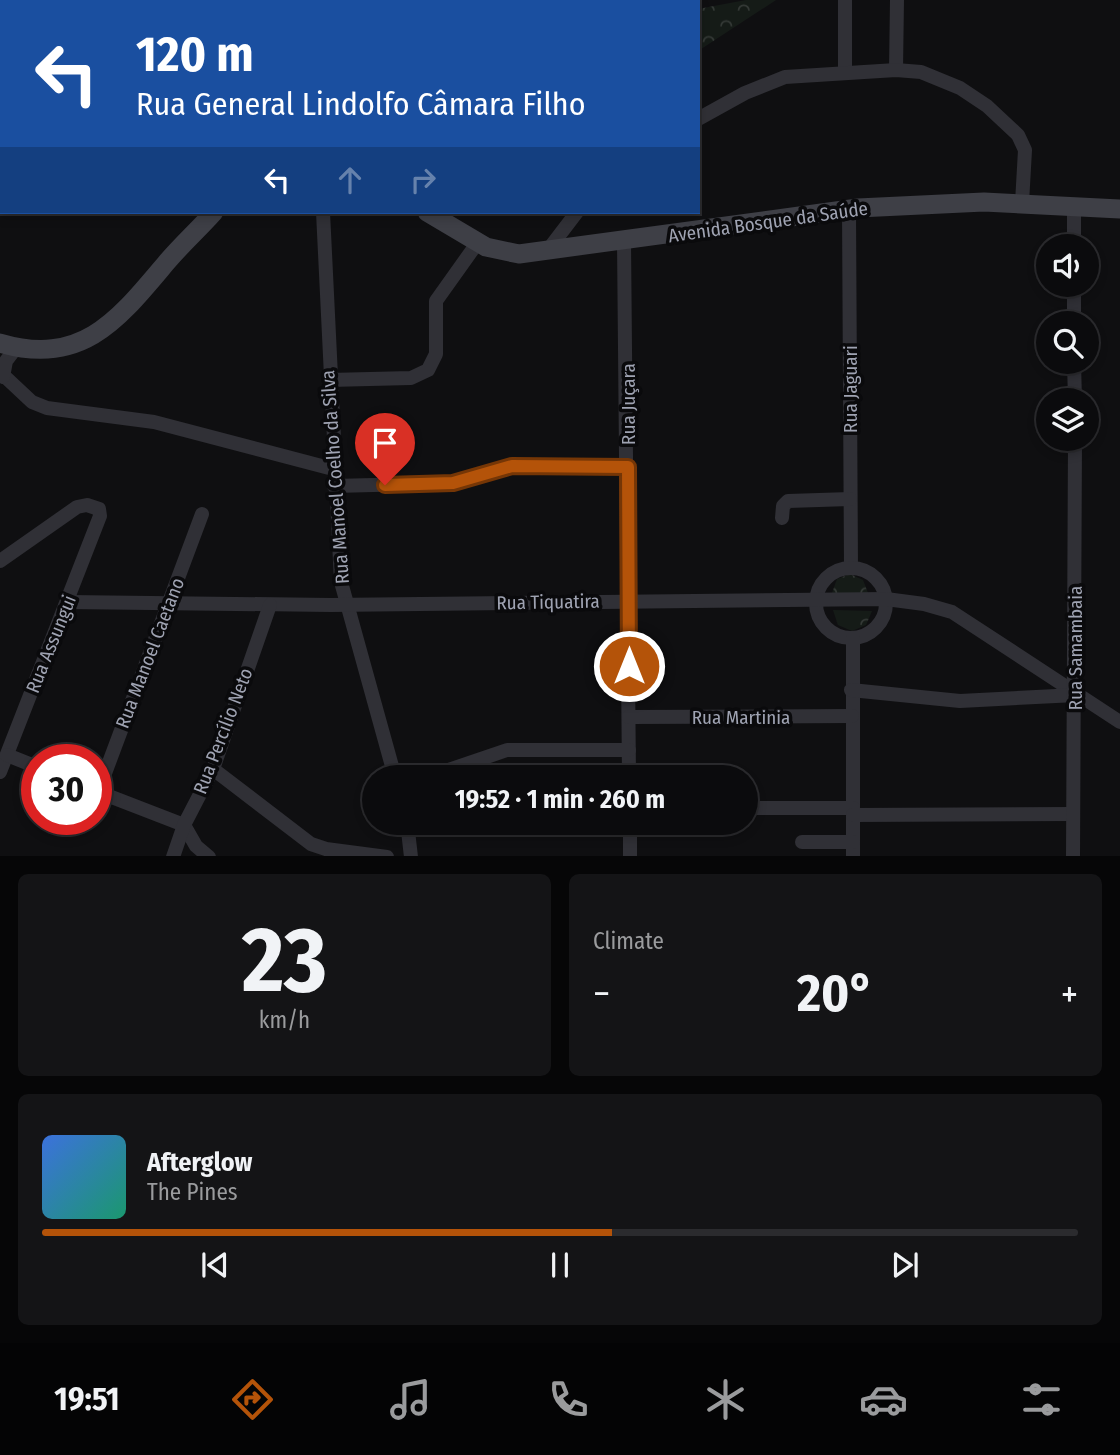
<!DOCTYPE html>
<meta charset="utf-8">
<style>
body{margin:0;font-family:"Fira Sans Condensed",sans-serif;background:#141416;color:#f1f3f6;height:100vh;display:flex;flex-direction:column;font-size:26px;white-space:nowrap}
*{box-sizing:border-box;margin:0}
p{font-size:23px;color:#9a9b9d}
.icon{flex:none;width:38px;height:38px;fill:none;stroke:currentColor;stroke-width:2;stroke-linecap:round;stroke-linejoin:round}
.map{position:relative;height:856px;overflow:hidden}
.details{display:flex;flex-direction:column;gap:18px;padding:18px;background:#060607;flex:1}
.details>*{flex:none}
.top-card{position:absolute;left:0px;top:0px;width:700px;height:214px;box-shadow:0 4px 10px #0003,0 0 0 2px #2b2b2e;background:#1a4fa0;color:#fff;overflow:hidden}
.tools{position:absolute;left:1036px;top:234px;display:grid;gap:14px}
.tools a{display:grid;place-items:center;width:63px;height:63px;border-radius:50%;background:#0b0b0d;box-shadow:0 4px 10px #0003,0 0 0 2px #2b2b2e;font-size:35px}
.speed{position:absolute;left:21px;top:744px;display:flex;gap:14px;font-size:35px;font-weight:700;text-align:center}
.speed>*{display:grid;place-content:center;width:91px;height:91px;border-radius:50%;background:#0b0b0d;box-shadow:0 4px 10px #0003,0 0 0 2px #2b2b2e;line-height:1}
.speed .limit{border:10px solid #d22;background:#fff;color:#111}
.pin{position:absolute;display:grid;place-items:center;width:60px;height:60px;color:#fff;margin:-72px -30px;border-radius:50% 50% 50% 0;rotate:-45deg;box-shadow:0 0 7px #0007}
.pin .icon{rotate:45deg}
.me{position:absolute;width:77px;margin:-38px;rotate:0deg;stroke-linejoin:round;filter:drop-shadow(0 0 5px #0008)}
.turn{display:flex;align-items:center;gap:24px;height:147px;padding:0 21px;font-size:32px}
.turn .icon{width:91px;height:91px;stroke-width:2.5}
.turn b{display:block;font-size:49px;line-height:60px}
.lanes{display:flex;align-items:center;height:66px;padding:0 21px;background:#0003;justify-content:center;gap:35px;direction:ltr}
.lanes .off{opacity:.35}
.big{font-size:52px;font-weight:700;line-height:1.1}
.details .card{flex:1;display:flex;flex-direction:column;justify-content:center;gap:10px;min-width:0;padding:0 24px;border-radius:10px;background:#141416}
.details .dial{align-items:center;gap:0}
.dial b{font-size:91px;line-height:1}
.song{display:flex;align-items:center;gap:21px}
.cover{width:84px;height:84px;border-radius:10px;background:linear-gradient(135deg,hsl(220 70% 55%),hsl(160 70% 35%))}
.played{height:7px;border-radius:4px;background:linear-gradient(90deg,#b45309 55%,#2b2b2e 55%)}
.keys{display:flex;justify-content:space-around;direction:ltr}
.heat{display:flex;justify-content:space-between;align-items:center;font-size:38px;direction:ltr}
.details .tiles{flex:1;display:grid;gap:18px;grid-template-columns:1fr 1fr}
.card:last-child{grid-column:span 2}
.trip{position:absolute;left:362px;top:765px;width:396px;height:70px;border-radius:35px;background:#0b0b0d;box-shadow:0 4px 10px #0003,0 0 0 2px #2b2b2e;font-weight:700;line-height:70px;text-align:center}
.tab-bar{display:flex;height:112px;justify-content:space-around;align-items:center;background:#040405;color:#9a9b9d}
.tab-bar .icon{width:49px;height:49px}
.tab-bar .active{color:#b45309}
.tab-bar b{font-size:32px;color:#f1f3f6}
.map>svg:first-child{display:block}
.park{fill:url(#park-crowns)}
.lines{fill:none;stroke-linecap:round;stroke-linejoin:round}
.street{stroke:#303036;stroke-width:14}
.secondary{stroke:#3e3f46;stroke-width:19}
.route-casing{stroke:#753606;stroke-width:18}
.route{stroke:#b45309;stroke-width:12}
.labels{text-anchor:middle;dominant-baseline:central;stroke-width:7;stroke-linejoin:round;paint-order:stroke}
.street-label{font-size:19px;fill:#9fa3b2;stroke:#0a0a0c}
</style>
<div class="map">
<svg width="1120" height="857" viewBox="0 0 1120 857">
<defs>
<pattern id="park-crowns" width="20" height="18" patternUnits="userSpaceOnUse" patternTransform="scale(1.75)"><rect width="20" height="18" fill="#151b17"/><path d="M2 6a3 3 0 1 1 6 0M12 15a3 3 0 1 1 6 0" fill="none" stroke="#343936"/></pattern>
</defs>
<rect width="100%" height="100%" fill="#0f0f11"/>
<g class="park">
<path d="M746 0H776L698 51V9Z"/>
<path d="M850 574 863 580 868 593H832L837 579Z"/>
<path d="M833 610 872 611 866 625 852 631 838 625Z"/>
</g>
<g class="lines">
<g class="street">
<path d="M12 0 17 2"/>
<path d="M845 0V72"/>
<path d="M86 2 87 0"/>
<path d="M224 2 225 0"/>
<path d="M282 2 290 0"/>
<path d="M896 70 897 0"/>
<path d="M698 119 745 93 785 77 896 70 921 72 960 88 987 106 1018 135 1025 150 1022 203"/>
<path d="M0 164 2 165"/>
<path d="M1074 207V247"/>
<path d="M849 210 851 568"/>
<path d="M323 212 341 582 395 777"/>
<path d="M624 241 629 777"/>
<path d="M548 250 577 212"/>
<path d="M1074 285V324"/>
<path d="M1074 362 1075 401"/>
<path d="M0 372 32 402 47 408 154 422 333 469"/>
<path d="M3 377 6 361 16 348"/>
<path d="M329 380 411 378 428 370 436 354V301L478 242"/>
<path d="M334 486 453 483 512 466 628 467"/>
<path d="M782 518 783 506 788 501 850 499"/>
<path d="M0 561 77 507 87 505 99 509 100 516 0 772"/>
<circle cx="851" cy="603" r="35"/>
<path d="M68 602 331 605 886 599 924 604 952 612 1120 722"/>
<path d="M853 638V857"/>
<path d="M851 690 960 701 1076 695"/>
<path d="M629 717 852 716"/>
<path d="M7 755 37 767"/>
<path d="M213 769 311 844 326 849 387 857"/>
<path d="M428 777 507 750H629"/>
<path d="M96 791 184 825 196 846 209 857"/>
<path d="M98 792 202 514"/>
<path d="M754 808H853"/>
<path d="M853 815 1073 814"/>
<path d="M407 822 411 857"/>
<path d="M630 822V857"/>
<path d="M802 842H853"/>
<path d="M173 857 184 825 213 769 270 605"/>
<path d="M1073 857 1075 439"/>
</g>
<g class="secondary">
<path d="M427 212 486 247 519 254 858 208 984 202 1120 209"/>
<path d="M0 343C82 367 118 320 166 263 181 245 199 229 214 212"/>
</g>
</g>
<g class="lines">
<g class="route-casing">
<path id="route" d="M385 485 453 483 512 466 628 467 629 666"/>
</g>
<use href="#route" class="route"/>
</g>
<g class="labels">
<g class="street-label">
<text transform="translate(768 222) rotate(-8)">Avenida Bosque da Saúde</text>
<text transform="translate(850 389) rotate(-90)">Rua Jaguari</text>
<text transform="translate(628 404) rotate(-90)">Rua Juçara</text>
<text transform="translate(335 477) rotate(-94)">Rua Manoel Coelho da Silva</text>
<text transform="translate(548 602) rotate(-1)">Rua Tiquatira</text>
<text transform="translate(51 644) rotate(-68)">Rua Assungui</text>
<text transform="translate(1075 648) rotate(-90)">Rua Samambaia</text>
<text transform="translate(150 653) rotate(-69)">Rua Manoel Caetano</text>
<text x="741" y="717">Rua Martinia</text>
<text transform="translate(223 731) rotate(-69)">Rua Percílio Neto</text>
</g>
</g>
</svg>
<div class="tools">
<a><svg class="icon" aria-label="sound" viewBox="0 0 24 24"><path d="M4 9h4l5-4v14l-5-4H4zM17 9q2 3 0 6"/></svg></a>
<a><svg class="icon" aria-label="search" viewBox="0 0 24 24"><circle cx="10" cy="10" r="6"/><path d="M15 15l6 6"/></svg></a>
<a><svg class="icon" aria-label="layers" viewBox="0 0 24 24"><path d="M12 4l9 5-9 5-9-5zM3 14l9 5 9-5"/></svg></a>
</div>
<div class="speed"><div class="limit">30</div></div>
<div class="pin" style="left:385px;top:485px;background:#d93025"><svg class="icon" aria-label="arrive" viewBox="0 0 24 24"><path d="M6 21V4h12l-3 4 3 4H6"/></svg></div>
<svg class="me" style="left:629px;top:666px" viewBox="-20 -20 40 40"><circle r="17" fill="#b45309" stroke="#fff" stroke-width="3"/><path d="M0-11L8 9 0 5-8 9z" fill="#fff"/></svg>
<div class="trip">19:52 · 1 min · 260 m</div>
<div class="top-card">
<div class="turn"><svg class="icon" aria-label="left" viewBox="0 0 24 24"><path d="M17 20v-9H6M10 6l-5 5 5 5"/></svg><div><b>120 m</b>Rua General Lindolfo Câmara Filho</div></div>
<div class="lanes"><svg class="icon" aria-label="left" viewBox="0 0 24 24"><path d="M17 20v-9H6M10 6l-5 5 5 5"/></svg><svg class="icon off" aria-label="ahead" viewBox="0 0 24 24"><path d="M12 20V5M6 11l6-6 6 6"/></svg><svg class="icon off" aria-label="right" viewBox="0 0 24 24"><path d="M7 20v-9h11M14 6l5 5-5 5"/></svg></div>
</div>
</div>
<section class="details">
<div class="tiles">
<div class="card dial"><b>23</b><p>km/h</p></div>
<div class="card"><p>Climate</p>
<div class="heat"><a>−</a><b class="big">20°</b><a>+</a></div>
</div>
<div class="card">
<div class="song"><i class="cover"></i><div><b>Afterglow</b><p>The Pines</p></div></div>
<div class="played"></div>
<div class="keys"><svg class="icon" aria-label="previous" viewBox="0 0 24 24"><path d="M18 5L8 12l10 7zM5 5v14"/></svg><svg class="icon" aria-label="pause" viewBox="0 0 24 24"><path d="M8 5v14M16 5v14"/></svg><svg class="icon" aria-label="next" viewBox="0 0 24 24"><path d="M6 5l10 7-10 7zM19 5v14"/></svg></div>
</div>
</div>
</section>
<nav class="tab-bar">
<b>19:51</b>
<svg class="icon active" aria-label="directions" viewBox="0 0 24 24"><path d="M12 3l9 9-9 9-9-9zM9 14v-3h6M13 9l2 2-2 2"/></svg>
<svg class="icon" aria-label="music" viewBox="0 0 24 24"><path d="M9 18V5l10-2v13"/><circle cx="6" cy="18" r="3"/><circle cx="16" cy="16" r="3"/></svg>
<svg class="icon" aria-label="phone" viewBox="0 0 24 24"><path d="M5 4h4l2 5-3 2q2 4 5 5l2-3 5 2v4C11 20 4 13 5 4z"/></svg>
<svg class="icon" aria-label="climate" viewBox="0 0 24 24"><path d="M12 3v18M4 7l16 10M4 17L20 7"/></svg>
<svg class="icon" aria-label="car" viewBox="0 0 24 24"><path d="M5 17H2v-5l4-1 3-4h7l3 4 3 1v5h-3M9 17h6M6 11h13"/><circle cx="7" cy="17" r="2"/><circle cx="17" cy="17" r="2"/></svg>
<svg class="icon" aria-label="filters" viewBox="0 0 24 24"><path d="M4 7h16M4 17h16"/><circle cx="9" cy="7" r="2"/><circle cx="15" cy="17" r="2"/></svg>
</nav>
